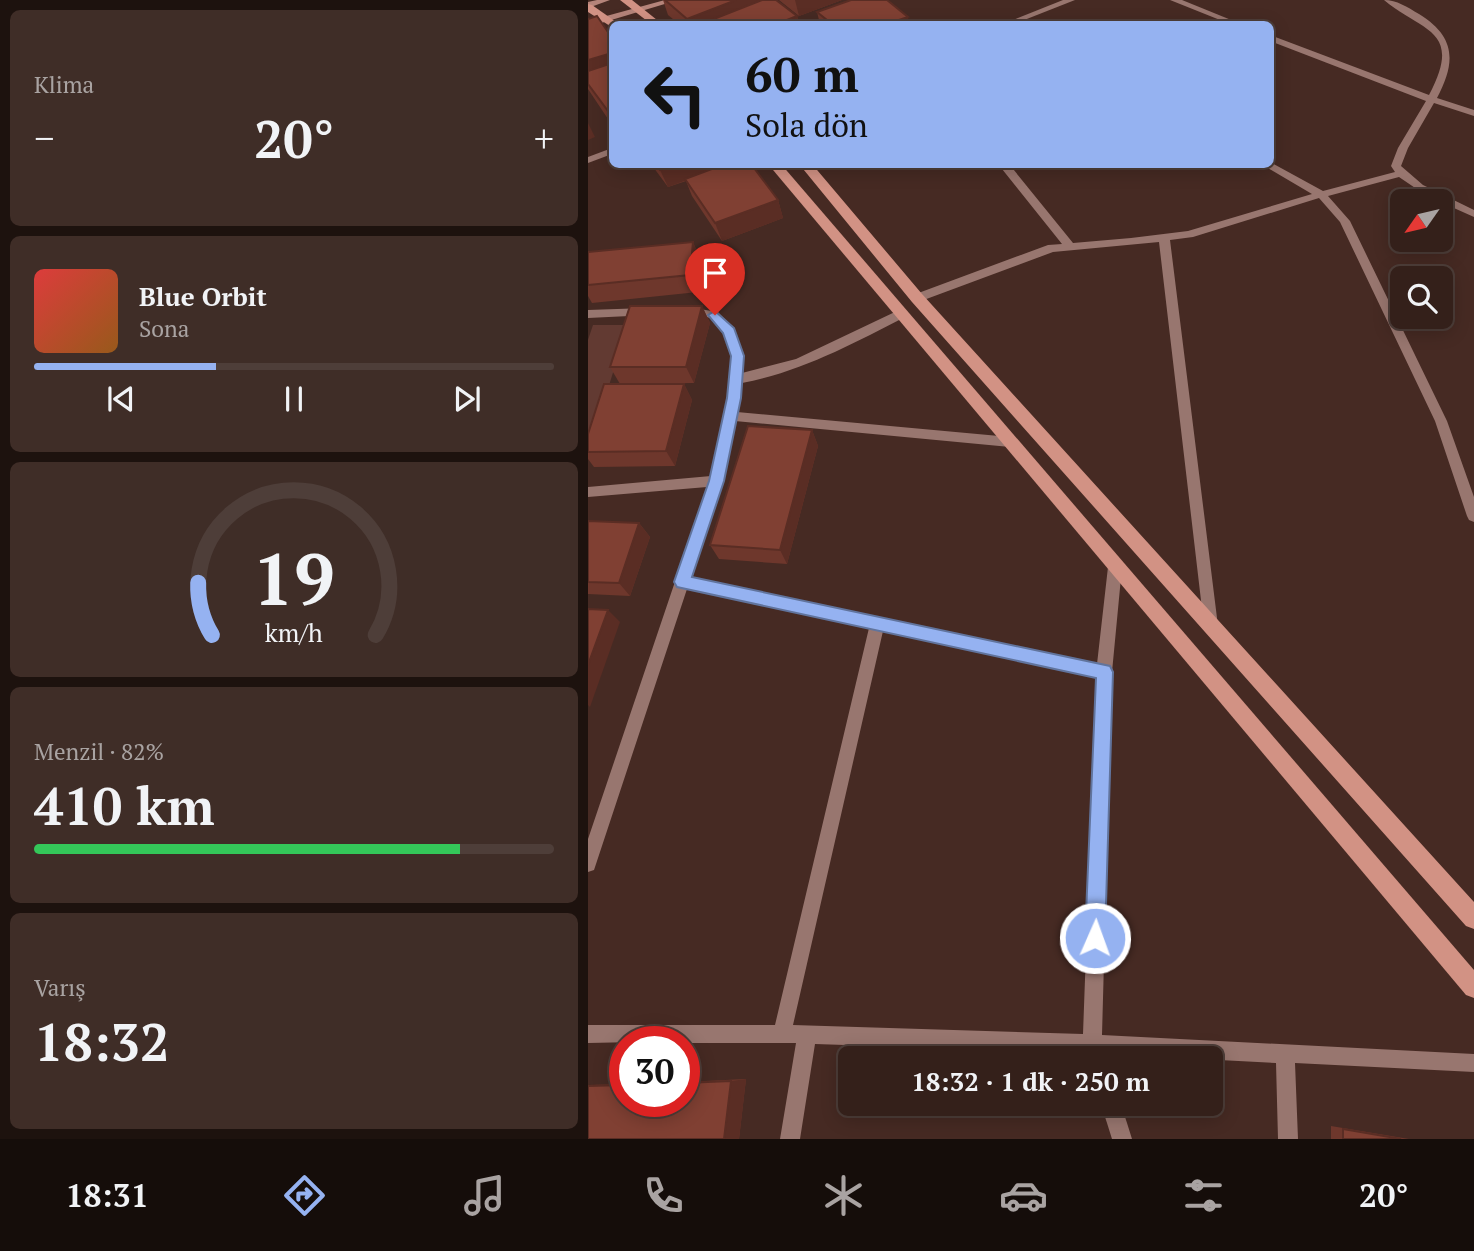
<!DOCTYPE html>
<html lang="tr">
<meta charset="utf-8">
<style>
body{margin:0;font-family:"PT Serif",serif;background:#3f2d27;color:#f1f3f6;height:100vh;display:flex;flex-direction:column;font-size:26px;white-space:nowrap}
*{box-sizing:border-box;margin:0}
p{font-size:23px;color:#a9a3a2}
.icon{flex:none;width:38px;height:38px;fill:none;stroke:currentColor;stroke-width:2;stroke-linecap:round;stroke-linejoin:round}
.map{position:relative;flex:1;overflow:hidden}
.panel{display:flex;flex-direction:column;gap:10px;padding:10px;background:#1d120e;width:588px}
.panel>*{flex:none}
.guide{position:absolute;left:21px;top:21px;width:665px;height:147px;border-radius:10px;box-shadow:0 4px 18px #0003,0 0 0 2px #4e3e39;background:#95b2f1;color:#111;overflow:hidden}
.needle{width:46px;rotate:236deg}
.fabs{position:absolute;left:802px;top:189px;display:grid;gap:14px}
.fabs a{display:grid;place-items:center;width:63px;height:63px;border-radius:10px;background:#34201a;box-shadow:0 4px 18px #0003,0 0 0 2px #4e3e39;font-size:35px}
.speed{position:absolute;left:21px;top:1026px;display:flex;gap:14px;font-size:35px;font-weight:700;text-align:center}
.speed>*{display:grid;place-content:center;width:91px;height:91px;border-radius:50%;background:#34201a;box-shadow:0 4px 18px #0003,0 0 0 2px #4e3e39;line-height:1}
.speed .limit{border:10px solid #d22;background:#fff;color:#111}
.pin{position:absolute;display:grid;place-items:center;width:60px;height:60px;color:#fff;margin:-72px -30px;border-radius:50% 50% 50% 0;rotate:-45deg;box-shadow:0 0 7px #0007}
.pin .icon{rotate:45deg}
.me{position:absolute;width:77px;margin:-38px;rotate:2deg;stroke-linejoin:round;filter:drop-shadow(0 0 5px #0008)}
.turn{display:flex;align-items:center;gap:24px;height:147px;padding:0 21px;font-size:32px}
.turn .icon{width:91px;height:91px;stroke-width:2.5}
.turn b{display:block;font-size:49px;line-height:60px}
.big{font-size:52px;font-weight:800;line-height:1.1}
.panel .tile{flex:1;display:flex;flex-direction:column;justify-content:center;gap:10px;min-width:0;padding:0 24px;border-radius:10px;background:#3f2d27}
.panel .dial{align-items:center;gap:0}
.dial svg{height:182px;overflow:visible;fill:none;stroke:#4e3e39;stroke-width:7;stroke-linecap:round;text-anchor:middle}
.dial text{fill:#f1f3f6;stroke:none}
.song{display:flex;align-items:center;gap:21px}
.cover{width:84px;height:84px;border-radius:10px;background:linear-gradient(135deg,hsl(0 70% 55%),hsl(30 70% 35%))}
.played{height:7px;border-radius:4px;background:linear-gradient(90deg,#95b2f1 35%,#4e3e39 35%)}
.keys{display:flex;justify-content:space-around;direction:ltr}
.heat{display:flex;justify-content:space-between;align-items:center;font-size:38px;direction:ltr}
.charge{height:10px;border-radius:5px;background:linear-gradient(90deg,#34c759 82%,#4e3e39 0)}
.trip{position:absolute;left:250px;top:1046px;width:385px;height:70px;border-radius:10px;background:#34201a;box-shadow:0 4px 18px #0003,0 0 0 2px #4e3e39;font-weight:800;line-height:70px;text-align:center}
.menu{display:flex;height:112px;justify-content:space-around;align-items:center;background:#150d0a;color:#a9a3a2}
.menu .icon{width:49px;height:49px}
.menu .active{color:#95b2f1}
.menu b{font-size:32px;color:#f1f3f6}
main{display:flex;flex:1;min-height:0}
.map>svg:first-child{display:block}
.green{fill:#623a32}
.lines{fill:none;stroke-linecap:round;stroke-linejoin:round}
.street{fill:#98766f;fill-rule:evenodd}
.secondary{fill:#b5847a;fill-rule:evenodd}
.primary{fill:#d29284;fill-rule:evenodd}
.wall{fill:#6e372c}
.shaded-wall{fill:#5a2d24}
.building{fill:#804033;stroke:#5a2d24;stroke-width:2}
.route{fill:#95b2f1;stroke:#61749d;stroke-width:2}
</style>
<main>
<section class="panel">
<div class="tile"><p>Klima</p>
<div class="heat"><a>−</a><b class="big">20°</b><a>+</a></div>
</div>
<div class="tile">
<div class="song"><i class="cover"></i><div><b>Blue Orbit</b><p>Sona</p></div></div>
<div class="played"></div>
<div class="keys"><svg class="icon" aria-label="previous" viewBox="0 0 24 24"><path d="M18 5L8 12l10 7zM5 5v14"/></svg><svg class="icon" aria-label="pause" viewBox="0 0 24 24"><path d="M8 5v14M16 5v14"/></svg><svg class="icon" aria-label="next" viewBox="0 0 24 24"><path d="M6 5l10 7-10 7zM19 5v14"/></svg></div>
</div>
<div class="tile dial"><svg viewBox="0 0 100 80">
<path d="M14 69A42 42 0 1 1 86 69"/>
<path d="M14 69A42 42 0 0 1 8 46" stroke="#95b2f1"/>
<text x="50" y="56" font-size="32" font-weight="700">19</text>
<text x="50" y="72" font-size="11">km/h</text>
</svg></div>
<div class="tile"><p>Menzil · 82%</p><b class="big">410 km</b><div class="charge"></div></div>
<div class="tile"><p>Varış</p><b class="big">18:32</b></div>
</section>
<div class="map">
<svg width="886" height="1139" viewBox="0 0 886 1139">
<rect width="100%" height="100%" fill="#462a23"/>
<path class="green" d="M5 325H40L0 452V340Z"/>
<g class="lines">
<g class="street">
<path d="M475 0H487L426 24H415Z"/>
<path d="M582 0H594L653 24H642Z"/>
<path d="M796 0C809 0 819 7 831 14 868 37 868 62 849 98L886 110V116L846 103 820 148 813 166 835 185 886 210V217L839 196 811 177 740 196 762 221 859 421 886 497V522L881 520 879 516 847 421 752 222 731 198 605 237 582 240 630 626 628 631 623 633 618 631 616 626 571 242 465 252 333 301 329 302 323 298 325 295 460 245 474 244 410 164H421L485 243 543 238 600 231 724 194 673 164H682V162L735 191 807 172 803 166 810 148 838 101 682 41V35L841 95C876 29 834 32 796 0Z"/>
<path d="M24 148V154L0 163V157Z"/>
<path d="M99 307 130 312 145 328 156 356 154 373 208 359 309 311H317V317C264 344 213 372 154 383L149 412 422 437 428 442 422 447 147 421 135 481 103 578 509 664 520 567 522 563 527 561 532 563 534 567 524 672 514 1035 886 1054V1072L707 1063 710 1139H690L688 1063 516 1054 517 1059H499L497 1053 227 1044 212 1139H192L208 1043H96V1041L0 1043V1025H187L281 628 99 589 8 864 6 870 0 872V839L119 487 0 497V487L123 476C130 442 164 337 122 318 114 315 103 316 95 314V308ZM295 631 508 677 495 1034 205 1025Z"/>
<path d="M58 308 64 312 62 315 0 318V310Z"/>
<path d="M513 1104H533L544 1139H524Z"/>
</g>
<g class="secondary">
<path d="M9 0H22L0 8V2Z"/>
<path d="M77 0H90L0 27V21Z"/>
</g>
<g class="primary">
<path d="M32 0H44L74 24H63Z"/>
<path d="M0 4 4 5 31 24 22 26 0 12Z"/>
<path d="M180 164H193L886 970V998L878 995Z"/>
<path d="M211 164H224L334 294 886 902V929L878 926 324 302Z"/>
</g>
</g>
<g class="wall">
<path d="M75 0H188L209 16 211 24H91L80 15Z"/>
<path d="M191 0H254L211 16Z"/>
<path d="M229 12 321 24H232Z"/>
<path d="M0 19 24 38V125L0 89Z"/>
<path d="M63 164H163L190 200 195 218 134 241 104 196 98 181 80 187Z"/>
<path d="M105 242 112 259 110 292 4 303 0 296V252Z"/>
<path d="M114 306 122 323 106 383 32 384 22 367Z"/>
<path d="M96 384 104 400 87 466 6 467 0 459V434Z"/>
<path d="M224 430 230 446 199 564 131 559 122 545Z"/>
<path d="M0 521 51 523 62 537 42 596 0 594Z"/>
<path d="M158 1079 151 1139H0V1085L37 1084V1101H96V1082Z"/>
<path d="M743 1126 821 1139H743Z"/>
</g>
<g class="shaded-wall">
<path d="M148 0H174L135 24H100L99 19Z"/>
<path d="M207 0H254L211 16Z"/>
<path d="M209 16 211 24H189Z"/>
<path d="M320 17 321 24H299Z"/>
<path d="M24 53V73L0 81V60Z"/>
<path d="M24 110V122L20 111Z"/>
<path d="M0 123 7 137 0 140Z"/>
<path d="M86 164H136L137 166 80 187 72 170Z"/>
<path d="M190 200 195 218 134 241 127 223Z"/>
<path d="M105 242 112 259 110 292 102 275Z"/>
<path d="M114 306 122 323 106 383 98 367Z"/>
<path d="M96 384 104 400 87 466 78 451Z"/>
<path d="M224 430 230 446 199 564 192 550Z"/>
<path d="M51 523 62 537 42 596 31 583Z"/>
<path d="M20 610 32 622 2 707 0 705V665Z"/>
<path d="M158 1079 151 1139H136L143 1081Z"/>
</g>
<g class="building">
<path d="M77 0H148L99 19Z"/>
<path d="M174 0H188L209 16 189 24H113Z"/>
<path d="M263 0H299L320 17 299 24H244L229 12Z"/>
<path d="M9 16 24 38V53L0 60V19Z"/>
<path d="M24 63V110L20 111 0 84V71Z"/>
<path d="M68 164H86L72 170Z"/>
<path d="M137 164H163L190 200 127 223 97 179Z"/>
<path d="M105 242 102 275 0 285V252Z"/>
<path d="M42 306H114L98 367H22Z"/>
<path d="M16 384H96L78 451 0 452V434Z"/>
<path d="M160 426 224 430 192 550 122 545Z"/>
<path d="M0 521 51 523 31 583 0 582Z"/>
<path d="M0 609 20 610 0 665Z"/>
<path d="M143 1081 136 1139H0V1086L37 1085V1101H96V1083Z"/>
<path d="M755 1129 813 1139H755Z"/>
</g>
<path class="route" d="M127 311 146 328 156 356 153 398 136 481 104 577 522 666 525 672 517 938 514 945 507 948 500 945 497 938 508 678 89 587 86 582 121 481 139 398 143 356 135 333 120 315Z"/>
</svg>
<div class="fabs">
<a><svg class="needle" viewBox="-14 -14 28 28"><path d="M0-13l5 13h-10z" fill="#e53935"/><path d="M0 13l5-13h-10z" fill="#a9a3a2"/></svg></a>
<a><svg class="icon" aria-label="search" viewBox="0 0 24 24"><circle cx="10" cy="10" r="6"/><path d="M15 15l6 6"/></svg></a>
</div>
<div class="speed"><div class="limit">30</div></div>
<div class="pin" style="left:127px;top:315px;background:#d93025"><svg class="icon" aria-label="arrive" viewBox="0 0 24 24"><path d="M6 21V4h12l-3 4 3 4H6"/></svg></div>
<svg class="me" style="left:507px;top:938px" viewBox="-20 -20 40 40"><circle r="17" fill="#95b2f1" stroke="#fff" stroke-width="3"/><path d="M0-11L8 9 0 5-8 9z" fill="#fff"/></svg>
<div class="trip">18:32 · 1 dk · 250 m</div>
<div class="guide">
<div class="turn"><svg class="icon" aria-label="left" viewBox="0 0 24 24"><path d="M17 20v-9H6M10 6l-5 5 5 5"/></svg><div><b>60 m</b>Sola dön</div></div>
</div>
</div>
</main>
<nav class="menu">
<b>18:31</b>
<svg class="icon active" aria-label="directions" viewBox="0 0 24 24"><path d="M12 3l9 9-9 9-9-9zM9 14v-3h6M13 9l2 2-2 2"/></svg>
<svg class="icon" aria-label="music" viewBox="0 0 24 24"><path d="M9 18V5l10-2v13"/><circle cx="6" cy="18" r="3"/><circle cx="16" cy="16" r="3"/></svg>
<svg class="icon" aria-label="phone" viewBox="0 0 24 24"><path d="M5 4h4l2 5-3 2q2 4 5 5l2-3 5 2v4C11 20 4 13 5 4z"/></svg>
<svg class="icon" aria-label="climate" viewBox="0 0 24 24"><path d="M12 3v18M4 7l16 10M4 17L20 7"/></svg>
<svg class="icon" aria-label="car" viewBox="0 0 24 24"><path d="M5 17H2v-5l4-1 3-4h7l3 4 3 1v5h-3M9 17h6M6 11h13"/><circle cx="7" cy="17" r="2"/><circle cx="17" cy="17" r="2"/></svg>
<svg class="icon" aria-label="filters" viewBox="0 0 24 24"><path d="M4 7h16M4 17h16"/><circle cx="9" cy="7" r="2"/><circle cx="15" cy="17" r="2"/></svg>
<b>20°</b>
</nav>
